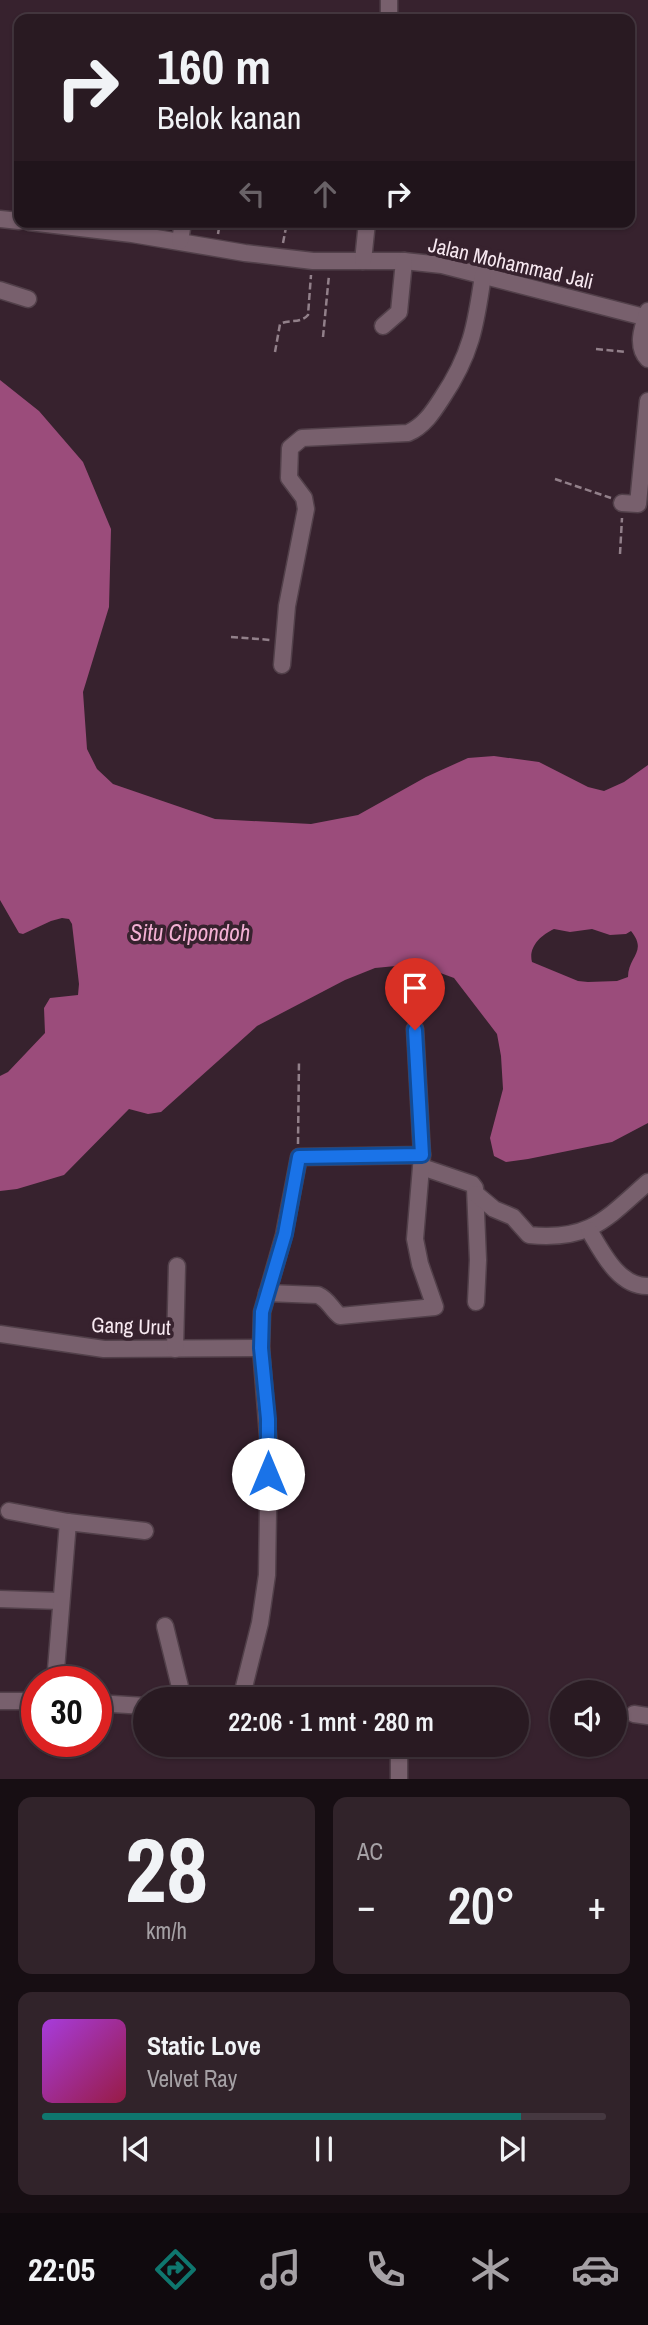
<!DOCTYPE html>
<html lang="id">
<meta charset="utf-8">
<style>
body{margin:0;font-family:"Archivo Narrow",sans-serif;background:#31232a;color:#f1f3f6;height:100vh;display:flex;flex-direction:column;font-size:26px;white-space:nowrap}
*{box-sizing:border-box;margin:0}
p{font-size:23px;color:#a5a1a5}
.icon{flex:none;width:38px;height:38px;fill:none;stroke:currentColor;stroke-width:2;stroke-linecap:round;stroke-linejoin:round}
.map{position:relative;height:1779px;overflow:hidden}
.details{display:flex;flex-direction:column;gap:18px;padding:18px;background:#170e13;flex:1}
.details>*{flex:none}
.hud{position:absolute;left:14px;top:14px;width:621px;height:214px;border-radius:14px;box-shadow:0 2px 5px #0004,0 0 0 2px #453840;background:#291a22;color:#f1f3f6;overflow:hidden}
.fabs{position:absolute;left:550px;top:1680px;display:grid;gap:14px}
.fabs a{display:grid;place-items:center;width:77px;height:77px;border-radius:50%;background:#291a22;box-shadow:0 2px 5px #0004,0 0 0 2px #453840;font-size:35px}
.speed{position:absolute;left:21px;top:1666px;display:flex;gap:14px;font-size:35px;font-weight:700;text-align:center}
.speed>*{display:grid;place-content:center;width:91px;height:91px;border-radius:50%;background:#291a22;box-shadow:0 2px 5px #0004,0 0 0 2px #453840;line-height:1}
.speed .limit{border:10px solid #d22;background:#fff;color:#111}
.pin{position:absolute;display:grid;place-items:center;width:60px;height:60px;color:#fff;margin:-72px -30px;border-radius:50% 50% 50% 0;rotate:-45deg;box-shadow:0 0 7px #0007}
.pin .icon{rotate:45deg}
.me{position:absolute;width:77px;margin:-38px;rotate:0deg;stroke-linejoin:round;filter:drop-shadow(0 0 5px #0008)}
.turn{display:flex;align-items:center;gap:24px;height:147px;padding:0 28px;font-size:32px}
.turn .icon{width:91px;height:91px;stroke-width:2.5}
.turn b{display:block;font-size:49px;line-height:60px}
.lanes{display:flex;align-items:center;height:66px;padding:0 28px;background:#0003;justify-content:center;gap:35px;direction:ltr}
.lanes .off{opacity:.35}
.big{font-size:52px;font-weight:600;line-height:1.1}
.details .card{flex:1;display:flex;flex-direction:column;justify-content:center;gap:10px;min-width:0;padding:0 24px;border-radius:14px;background:#31232a}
.details .dial{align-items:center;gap:0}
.dial b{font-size:91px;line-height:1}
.song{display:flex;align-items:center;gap:21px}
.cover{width:84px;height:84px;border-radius:10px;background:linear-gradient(135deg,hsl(280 70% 55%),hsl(340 70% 35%))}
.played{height:7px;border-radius:4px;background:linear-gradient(90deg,#0f766e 85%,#453840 85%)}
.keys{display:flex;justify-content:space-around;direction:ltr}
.heat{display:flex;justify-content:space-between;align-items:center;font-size:38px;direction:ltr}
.details .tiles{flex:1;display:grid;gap:18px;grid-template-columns:1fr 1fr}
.card:last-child{grid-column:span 2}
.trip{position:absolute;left:133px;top:1687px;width:396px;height:70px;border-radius:35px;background:#291a22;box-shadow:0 2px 5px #0004,0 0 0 2px #453840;font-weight:600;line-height:70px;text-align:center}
.tab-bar{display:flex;height:112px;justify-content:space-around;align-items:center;background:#100a0e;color:#a5a1a5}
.tab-bar .icon{width:49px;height:49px}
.tab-bar .current{color:#0f766e}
.tab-bar b{font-size:32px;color:#f1f3f6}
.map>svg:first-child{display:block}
.water{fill:#9b4c7b;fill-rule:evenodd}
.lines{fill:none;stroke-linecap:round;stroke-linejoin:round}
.minor-casing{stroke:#52404a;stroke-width:19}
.path{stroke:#92808a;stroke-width:2.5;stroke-dasharray:7 3.5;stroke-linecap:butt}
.minor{stroke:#78606d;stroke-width:16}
.route-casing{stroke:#114b97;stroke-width:18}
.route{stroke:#1a73e8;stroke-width:12}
.labels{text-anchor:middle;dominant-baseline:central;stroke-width:7;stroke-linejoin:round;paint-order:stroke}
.street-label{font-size:21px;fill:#f7e8f0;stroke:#37222e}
.water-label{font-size:23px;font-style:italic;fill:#f3b0d4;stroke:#37222e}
</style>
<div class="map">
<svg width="648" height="1779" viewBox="0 0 648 1779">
<rect width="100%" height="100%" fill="#37222e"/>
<path class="water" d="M0 380 39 411 83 462 111 529 109 607 83 692 87 749 97 769 113 784 215 819 311 824 358 815 426 777 468 758 494 756 539 762 588 787 604 791 624 782 648 765V1123L612 1142 528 1159 506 1162 494 1156 490 1138 503 1089 501 1056 497 1034 454 978 435 971 396 966 375 968 345 980 257 1026 161 1112 148 1114 129 1109 64 1175 17 1189 0 1191V1076L8 1072 45 1033 44 1008 50 998 78 995 79 984 72 924 69 919 62 918 51 921 23 934 19 933 0 900ZM554 929 570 932 592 929 610 935 626 934 631 931C648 952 628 956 628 977L617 981 588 982 578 981 532 962C528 947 541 935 554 929Z"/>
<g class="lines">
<g class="minor-casing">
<g id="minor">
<path d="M389 0V19"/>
<path d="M0 219 19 221"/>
<path d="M29 222 132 234 245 253 313 261H404L442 265 648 318"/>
<path d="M180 241 183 222"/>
<path d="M363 261 367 222"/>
<path d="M0 290 28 299"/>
<path d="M648 311C643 326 635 346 648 359"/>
<path d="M383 326 399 312 404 261"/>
<path d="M622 503 638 504 648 401"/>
<path d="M282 665 287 606 306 509 304 498 289 478 290 448 302 438 408 433C424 426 433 412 442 398 471 355 476 325 483 275"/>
<path d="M422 1167 472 1184 475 1188 478 1260 476 1302"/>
<path d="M476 1194 494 1209 513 1217 529 1235C590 1241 606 1219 648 1182"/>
<path d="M589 1230C602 1252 619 1287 648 1286"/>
<path d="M267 1293 318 1295C329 1300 331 1309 340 1316L435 1307 420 1264 415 1239 422 1155"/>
<path d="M0 1334 104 1349 261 1348"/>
<path d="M175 1349 177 1266"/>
<path d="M9 1511 68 1522"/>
<path d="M0 1599 60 1601"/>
<path d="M165 1626 183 1699"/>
<path d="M55 1682 68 1522 145 1531"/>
<path d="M241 1699 260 1623 267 1575 269 1448 261 1348 262 1312 284 1235 299 1157 422 1155 415 1029"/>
<path d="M0 1701H37"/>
<path d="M96 1703 145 1706"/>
<path d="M634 1714 648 1716"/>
<path d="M399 1779V1745"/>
</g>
</g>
<g class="path">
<path d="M218 234 220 222"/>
<path d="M283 243 287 222"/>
<path d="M323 337 329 275"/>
<path d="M596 349 627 352"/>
<path d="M275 352 280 324C289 319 300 324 308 315L311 275"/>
<path d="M555 479 611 498"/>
<path d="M620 554 622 518"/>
<path d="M231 637 271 640"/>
<path d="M298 1144 299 1060"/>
</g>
<use href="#minor" class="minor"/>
</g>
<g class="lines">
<g class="route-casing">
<path id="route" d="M268 1474V1419L261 1348 262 1312 285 1234 299 1157 422 1155 415 1030"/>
</g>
<use href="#route" class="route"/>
</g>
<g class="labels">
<g class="street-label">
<text transform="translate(511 263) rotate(13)">Jalan Mohammad Jali</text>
<text transform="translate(131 1326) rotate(2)">Gang Urut</text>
</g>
<g class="water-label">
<text x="190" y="932">Situ Cipondoh</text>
</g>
</g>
</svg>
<div class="fabs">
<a><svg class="icon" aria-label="sound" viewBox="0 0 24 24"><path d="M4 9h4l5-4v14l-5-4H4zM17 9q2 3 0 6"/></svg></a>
</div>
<div class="speed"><div class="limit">30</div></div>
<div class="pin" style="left:415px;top:1030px;background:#d93025"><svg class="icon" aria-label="arrive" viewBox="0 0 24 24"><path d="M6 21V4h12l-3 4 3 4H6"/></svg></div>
<svg class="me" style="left:268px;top:1474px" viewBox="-20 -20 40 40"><circle r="19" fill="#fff"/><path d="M0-13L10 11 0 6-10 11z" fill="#1a73e8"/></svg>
<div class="trip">22:06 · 1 mnt · 280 m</div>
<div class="hud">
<div class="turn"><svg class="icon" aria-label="right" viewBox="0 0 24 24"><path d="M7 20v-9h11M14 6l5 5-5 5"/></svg><div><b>160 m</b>Belok kanan</div></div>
<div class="lanes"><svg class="icon off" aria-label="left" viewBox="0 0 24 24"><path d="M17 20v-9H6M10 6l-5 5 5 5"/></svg><svg class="icon off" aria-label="ahead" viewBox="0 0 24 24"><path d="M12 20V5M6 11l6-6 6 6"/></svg><svg class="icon" aria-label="right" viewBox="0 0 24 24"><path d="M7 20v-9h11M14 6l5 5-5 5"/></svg></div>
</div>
</div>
<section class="details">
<div class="tiles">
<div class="card dial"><b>28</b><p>km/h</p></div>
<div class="card"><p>AC</p>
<div class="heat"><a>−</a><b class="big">20°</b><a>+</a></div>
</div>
<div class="card">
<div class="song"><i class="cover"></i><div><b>Static Love</b><p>Velvet Ray</p></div></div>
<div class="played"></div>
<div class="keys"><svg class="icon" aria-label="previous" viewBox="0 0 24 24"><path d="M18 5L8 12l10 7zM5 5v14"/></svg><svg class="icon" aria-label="pause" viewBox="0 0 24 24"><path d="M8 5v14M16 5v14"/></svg><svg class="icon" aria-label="next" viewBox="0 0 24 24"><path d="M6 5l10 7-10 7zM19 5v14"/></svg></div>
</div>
</div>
</section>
<nav class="tab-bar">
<b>22:05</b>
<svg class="icon current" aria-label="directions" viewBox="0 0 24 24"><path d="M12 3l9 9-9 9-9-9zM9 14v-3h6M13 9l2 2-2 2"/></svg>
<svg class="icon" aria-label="music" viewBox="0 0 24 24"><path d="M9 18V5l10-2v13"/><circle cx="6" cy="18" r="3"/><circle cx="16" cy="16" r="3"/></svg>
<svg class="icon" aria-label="phone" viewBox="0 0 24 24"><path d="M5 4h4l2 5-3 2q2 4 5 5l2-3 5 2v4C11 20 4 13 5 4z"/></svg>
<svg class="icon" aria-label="climate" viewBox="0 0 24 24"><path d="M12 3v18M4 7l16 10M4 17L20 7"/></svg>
<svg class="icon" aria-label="car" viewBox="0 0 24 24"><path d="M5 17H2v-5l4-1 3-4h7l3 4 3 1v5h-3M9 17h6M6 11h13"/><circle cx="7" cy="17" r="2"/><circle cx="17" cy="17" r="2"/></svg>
</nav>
